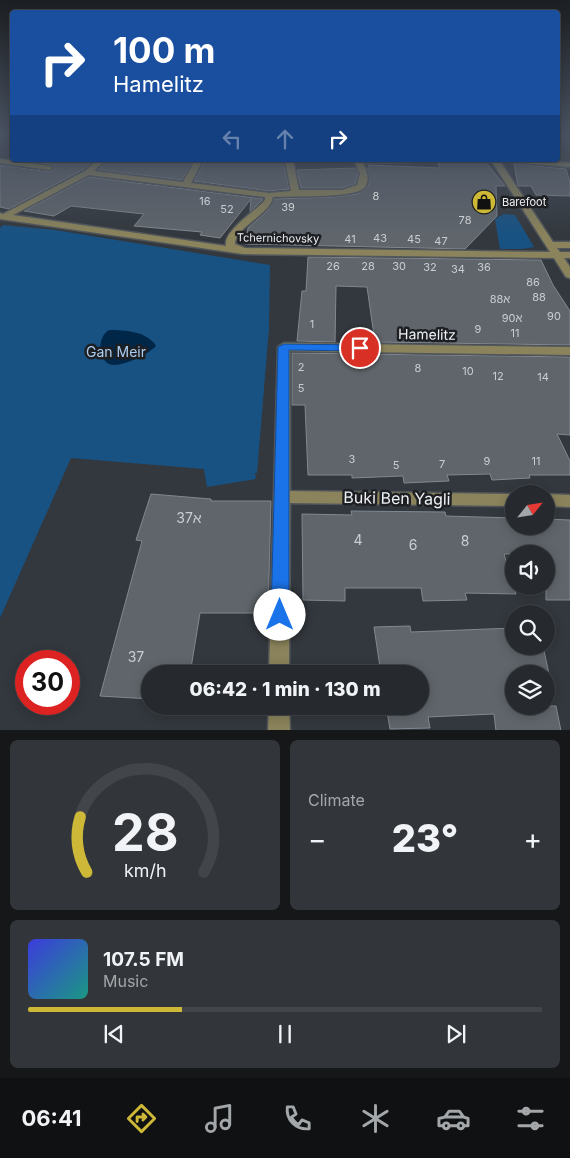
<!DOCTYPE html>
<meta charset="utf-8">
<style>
body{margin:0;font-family:Inter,"Noto Sans Hebrew",sans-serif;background:#32363a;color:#f1f3f6;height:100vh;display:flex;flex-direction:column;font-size:19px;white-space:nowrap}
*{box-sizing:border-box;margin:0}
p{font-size:16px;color:#a4a7aa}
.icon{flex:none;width:28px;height:28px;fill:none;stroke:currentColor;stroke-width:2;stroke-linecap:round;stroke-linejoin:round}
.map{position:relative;height:730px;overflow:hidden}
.sheet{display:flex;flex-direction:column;gap:10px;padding:10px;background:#151719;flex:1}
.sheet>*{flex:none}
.guide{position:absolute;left:10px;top:10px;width:550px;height:152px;border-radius:5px;box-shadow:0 2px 12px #0003,0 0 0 1px #42464a;background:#1a4fa0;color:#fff;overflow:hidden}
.needle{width:32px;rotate:60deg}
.buttons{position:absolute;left:505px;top:485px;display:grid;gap:10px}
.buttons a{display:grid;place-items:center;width:50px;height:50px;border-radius:50%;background:#262a2e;box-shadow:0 2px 12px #0003,0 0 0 1px #42464a;font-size:25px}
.speed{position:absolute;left:15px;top:650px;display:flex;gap:10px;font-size:25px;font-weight:700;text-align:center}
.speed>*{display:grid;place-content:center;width:65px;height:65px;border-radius:50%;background:#262a2e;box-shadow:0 2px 12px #0003,0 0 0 1px #42464a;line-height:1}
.speed .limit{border:8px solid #d22;background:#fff;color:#111}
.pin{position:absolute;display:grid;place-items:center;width:42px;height:42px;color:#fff;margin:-21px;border:2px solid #fff;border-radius:50%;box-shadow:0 1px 5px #0007}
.me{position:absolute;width:55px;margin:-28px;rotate:0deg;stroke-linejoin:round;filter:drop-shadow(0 0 4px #0008)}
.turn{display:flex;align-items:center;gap:18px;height:105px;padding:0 20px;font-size:22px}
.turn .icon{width:65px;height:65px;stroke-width:2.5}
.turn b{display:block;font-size:35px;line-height:42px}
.lanes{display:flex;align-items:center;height:48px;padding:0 20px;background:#0003;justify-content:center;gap:25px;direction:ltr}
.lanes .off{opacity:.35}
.big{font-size:38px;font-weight:800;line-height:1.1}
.sheet .tile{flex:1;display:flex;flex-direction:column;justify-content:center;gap:8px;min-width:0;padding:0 18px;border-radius:8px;background:#32363a}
.sheet .dial{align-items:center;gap:0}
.dial svg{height:130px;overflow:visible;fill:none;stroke:#42464a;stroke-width:7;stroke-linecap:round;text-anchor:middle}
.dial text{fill:#f1f3f6;stroke:none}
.song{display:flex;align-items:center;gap:15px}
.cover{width:60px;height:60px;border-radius:8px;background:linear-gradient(135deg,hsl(240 70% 55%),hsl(170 70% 35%))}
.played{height:5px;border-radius:2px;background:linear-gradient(90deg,#ceb837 30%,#42464a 30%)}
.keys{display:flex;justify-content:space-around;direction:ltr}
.heat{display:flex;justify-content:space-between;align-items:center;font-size:28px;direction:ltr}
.sheet .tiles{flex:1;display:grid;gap:10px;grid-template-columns:1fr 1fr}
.tile:last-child{grid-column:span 2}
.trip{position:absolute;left:141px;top:665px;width:288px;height:50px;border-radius:25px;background:#262a2e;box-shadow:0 2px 12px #0003,0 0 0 1px #42464a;font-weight:800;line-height:50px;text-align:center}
.tabs{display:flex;height:80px;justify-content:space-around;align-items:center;background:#0f1112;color:#a4a7aa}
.tabs .icon{width:35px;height:35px}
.tabs .on{color:#ceb837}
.tabs b{font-size:22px;color:#f1f3f6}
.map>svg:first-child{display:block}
.green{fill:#185283}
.water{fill:#002648}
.building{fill:#5f656b;stroke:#82888f}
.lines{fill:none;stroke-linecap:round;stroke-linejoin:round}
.minor-casing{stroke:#51565b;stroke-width:3}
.minor{fill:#8a835b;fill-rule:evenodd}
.route{fill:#1a73e8;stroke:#114b97}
.labels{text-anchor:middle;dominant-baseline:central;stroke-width:5;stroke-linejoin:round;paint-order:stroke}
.number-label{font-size:11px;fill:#caced2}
.far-poi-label{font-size:11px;fill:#eef1f5;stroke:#1d1f22;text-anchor:start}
.far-street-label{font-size:11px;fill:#eef1f5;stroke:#1d1f22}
.street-label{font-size:14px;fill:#eef1f5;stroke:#1d1f22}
.park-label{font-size:14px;fill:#abcef2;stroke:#1d1f22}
.near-number-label{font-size:14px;fill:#caced2}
.near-street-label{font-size:16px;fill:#eef1f5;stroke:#1d1f22}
</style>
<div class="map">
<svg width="570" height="731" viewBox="0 0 570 731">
<rect width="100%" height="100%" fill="#33383e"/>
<g class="green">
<path d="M504 214 515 215 534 247 522 249H500L495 219Z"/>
<path d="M3 225 55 230 270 265 269 328 257 473H255L256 479 207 487 204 469 71 458 0 618V228Z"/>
</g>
<path class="water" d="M109 330C124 330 147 331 156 346 149 354 119 369 109 364 97 358 98 336 109 330Z"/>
<g class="building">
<path d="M20 160H94L84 169 9 209 0 207V165L49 172 55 169 49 164Z"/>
<path d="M107 160H190L193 161 182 180 98 170Z"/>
<path d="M250 160H283L289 189 269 191 194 181 205 161 250 162Z"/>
<path d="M485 161 505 186H496L497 216 465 249 245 244 248 228 267 211 274 199 334 197 357 194 364 190 369 184 367 168H370L368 165 440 168 437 162Z"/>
<path d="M514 164 566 169 570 182V196L536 195 531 186H518Z"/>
<path d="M356 168 358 174 355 184 342 188H301L297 170Z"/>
<path d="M89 177 263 199 250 212 251 199 220 238 200 235 202 232 134 226 144 214 71 206 54 216 24 211Z"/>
<path d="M308 257 541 260 553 285 570 311V345L375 342 367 287 336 286 335 342 297 341 302 291H306Z"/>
<path d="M292 353 570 357V435L557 434 570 461V475H529L530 478 492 480 490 474 447 475 449 481 404 483 403 476 352 478V475H308L305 405H292Z"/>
<path d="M151 494 211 499V501H271L268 613H200L190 674H150V699L100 696 142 541 136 540Z"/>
<path d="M351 511 445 512 446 516 514 518V526H546V519L570 520V600H546V554H504L516 594 465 593 467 600 423 601 421 588H345V601L303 600 302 514 352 515Z"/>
<path d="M410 626 411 632 514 628V646H543L549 674H514V706H556L561 731H496L494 714 428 717 430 728 390 729 386 706H420V674H381L374 627Z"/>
</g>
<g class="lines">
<g class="minor-casing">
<g id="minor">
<path d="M0 159 49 166 53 168 49 170 0 163Z"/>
<path d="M97 160H105L94 171 183 182 195 160H203L191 183 269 193 291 191 285 160H293L299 190H342L357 185 360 174 354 160H416L412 162 363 163C367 170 371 182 363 189 350 198 292 196 273 197 270 215 235 227 235 244L245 248 550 252 491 160H499L553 242H570V248H557L560 252H570V258H564L570 267V278L566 277 554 258 243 254 0 219V213L3 214 85 171ZM89 175 265 197V200C256 211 223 231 226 246L13 215Z"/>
<path d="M506 160 570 163V167L510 162Z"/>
<path d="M284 343 570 347V355L290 351V491L514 494V506L290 503 289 674H269L278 347Z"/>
<path d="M546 494 570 495V507L546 506Z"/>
<path d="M269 706H289L290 731H268Z"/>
</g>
</g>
<use href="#minor" class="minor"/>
</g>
<linearGradient id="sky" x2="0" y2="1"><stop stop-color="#1c1f22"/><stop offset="0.57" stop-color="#4a5363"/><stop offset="1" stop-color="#4a5363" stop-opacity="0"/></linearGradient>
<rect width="570" height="235" fill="url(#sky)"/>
<path class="route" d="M284 344 360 345 365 348 360 351 289 350V615L286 620 280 623 274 620 271 615 278 347Z"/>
<defs>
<g id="shop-disc" transform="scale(1.25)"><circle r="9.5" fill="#ceb837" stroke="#1d1f22"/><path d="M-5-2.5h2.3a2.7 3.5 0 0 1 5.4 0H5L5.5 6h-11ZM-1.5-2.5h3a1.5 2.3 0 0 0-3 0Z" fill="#111"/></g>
</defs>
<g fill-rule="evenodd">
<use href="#shop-disc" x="484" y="202"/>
</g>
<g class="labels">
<g class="number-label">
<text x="376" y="196">8</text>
<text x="205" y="201">16</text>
<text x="288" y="207">39</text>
<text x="227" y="209">52</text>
<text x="465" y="220">78</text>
<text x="380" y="238">43</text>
<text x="350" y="239">41</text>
<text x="414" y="239">45</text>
<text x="441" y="241">47</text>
<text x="333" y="266">26</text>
<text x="368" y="266">28</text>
<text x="399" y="266">30</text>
<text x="430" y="267">32</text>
<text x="484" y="267">36</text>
<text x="458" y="269">34</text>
<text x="533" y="282">86</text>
<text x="539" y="297">88</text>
<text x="500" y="299">88א</text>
<text x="554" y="316">90</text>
<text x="512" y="318">90א</text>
<text x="312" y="324">1</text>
<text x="478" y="329">9</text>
<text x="515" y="333">11</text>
<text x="301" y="367">2</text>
<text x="418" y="368">8</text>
<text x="468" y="371">10</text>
<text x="498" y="376">12</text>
<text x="543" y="377">14</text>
<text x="301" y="388">5</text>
<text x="352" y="459">3</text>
<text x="487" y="461">9</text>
<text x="536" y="461">11</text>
<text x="442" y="464">7</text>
<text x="396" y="465">5</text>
</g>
<g class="far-poi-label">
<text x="502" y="202">Barefoot</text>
</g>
<g class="far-street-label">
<text transform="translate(278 238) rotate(1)">Tchernichovsky</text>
</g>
<g class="street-label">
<text transform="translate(427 334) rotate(1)">Hamelitz</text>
</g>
<g class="park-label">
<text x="116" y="351">Gan Meir</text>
</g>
<g class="near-number-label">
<text x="189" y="517">37א</text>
<text x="358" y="539">4</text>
<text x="465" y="540">8</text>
<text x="413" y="544">6</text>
<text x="136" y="656">37</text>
</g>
<g class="near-street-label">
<text transform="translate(397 498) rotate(1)">Buki Ben Yagli</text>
</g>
</g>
</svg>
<div class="buttons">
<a><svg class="needle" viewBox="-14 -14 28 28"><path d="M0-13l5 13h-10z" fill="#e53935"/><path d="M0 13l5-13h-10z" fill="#a4a7aa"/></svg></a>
<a><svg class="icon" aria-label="sound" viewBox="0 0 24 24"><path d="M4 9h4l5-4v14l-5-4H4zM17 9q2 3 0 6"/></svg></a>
<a><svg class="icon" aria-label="search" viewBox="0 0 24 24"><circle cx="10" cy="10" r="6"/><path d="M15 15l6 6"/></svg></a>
<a><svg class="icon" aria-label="layers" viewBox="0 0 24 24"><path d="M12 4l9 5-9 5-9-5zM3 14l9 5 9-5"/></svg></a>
</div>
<div class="speed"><div class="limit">30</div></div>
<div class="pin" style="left:360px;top:348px;background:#d93025"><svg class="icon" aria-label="arrive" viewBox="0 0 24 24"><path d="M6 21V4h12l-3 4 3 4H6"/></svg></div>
<svg class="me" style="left:280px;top:615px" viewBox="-20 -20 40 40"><circle r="19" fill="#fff"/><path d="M0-13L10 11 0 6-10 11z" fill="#1a73e8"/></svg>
<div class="trip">06:42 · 1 min · 130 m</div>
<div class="guide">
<div class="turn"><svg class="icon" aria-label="right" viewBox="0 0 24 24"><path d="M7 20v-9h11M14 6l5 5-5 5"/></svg><div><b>100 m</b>Hamelitz</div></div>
<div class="lanes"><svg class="icon off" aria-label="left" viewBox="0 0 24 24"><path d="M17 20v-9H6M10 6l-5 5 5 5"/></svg><svg class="icon off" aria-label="ahead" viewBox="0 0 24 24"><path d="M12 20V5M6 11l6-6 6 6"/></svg><svg class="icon" aria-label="right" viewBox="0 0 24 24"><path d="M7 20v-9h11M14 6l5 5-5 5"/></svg></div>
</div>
</div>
<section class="sheet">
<div class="tiles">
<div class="tile dial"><svg viewBox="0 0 100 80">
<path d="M14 69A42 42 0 1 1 86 69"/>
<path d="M14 69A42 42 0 0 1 10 35" stroke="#ceb837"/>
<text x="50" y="56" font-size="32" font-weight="700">28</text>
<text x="50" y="72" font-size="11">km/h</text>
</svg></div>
<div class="tile"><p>Climate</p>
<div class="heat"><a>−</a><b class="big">23°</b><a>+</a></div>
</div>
<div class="tile">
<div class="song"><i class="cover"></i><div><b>107.5 FM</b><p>Music</p></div></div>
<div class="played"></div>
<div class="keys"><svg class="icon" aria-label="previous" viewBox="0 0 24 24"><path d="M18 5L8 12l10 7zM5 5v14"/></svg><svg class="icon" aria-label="pause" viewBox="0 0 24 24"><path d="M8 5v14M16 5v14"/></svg><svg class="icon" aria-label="next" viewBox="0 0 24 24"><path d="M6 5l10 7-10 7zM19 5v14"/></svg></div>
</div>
</div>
</section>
<nav class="tabs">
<b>06:41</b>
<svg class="icon on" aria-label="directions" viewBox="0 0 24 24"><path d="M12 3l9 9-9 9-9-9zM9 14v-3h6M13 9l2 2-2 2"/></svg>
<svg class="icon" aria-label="music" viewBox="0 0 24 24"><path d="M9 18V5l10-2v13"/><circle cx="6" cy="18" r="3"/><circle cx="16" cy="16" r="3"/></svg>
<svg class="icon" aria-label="phone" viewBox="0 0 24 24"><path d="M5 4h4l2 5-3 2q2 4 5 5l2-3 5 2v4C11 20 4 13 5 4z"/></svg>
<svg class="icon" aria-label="climate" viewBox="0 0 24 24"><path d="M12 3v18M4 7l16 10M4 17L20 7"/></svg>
<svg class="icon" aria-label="car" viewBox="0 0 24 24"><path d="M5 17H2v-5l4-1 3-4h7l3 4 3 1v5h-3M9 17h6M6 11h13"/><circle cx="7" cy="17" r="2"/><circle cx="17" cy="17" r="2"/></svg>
<svg class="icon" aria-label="filters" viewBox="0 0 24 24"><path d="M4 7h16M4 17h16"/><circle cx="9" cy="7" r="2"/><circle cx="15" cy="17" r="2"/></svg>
</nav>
